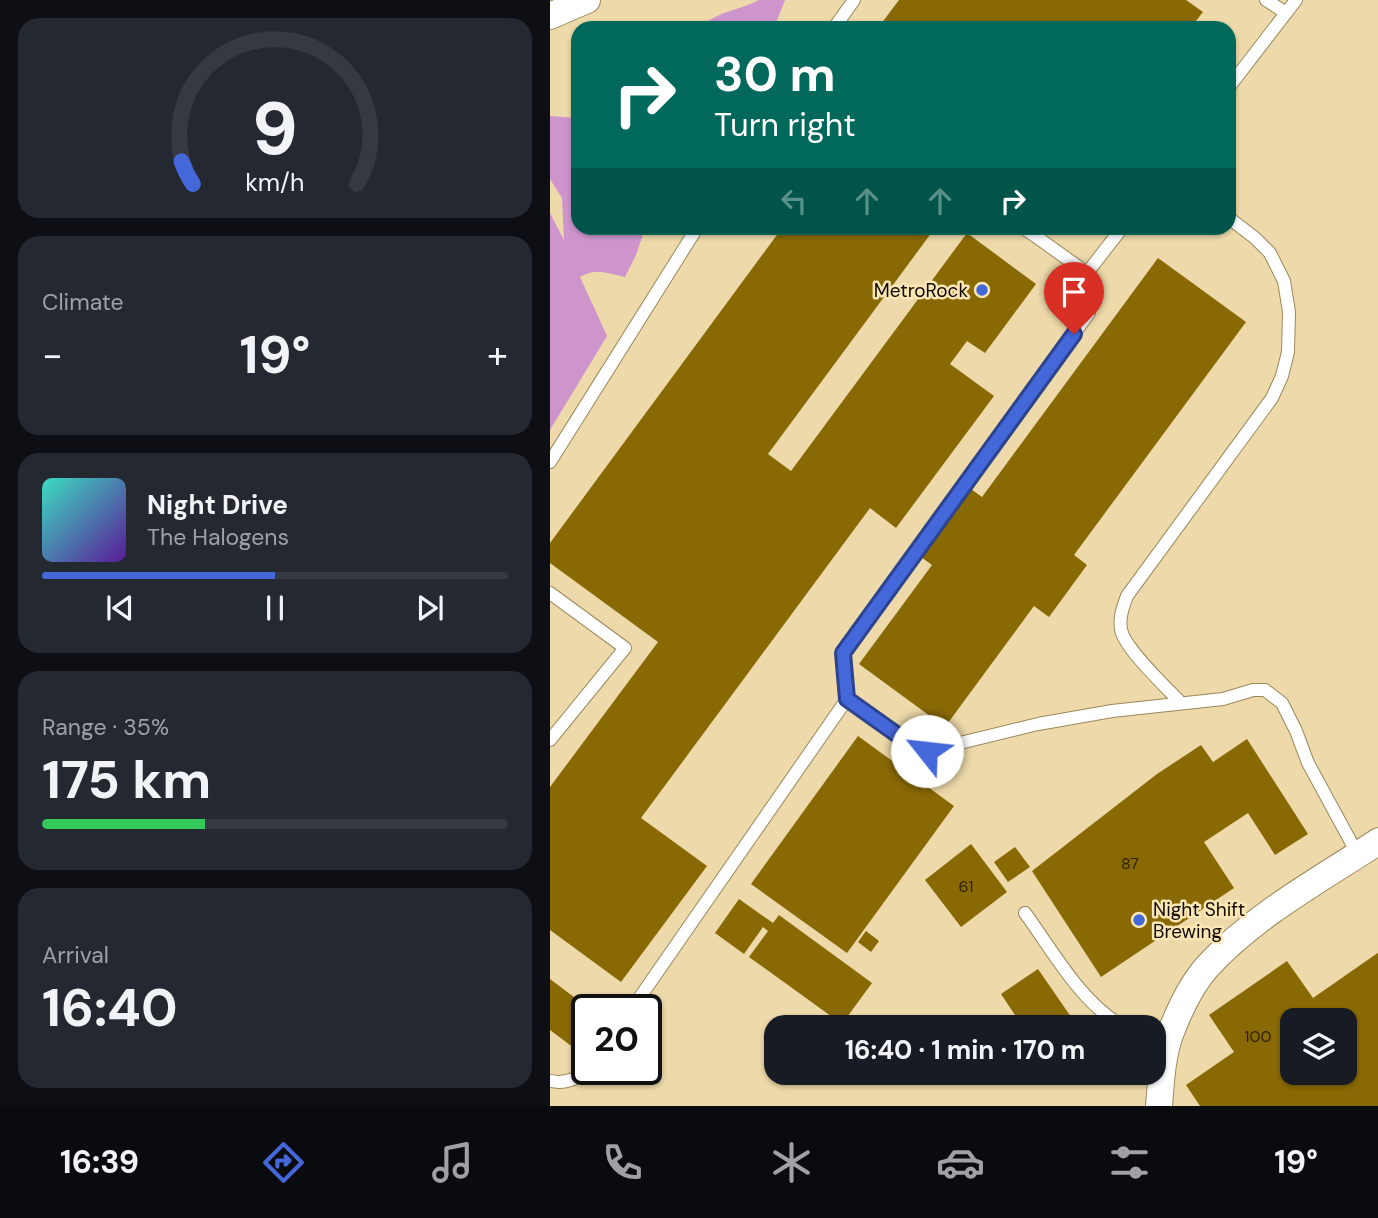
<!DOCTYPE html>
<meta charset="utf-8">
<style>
body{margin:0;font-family:"DM Sans",sans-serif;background:#242831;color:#f1f3f6;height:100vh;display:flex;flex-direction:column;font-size:26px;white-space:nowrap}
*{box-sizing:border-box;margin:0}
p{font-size:23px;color:#9ea1a6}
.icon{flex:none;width:38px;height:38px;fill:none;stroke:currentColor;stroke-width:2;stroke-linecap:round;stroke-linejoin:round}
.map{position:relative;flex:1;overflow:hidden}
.details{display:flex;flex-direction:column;gap:18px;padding:18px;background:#0d0f14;width:550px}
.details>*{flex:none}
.banner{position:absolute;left:21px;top:21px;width:665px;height:214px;border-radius:21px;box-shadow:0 2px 5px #0004;background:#00695c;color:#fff;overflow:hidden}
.controls{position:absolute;left:730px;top:1008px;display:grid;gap:14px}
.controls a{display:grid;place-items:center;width:77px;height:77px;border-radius:14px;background:#171b24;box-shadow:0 2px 5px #0004;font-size:35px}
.speed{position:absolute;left:21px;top:994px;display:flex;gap:14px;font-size:35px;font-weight:700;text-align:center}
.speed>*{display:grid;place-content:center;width:91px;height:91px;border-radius:50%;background:#171b24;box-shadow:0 2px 5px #0004;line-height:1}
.speed .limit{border:4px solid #111;border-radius:10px;background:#fff;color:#111}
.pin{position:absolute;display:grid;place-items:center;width:60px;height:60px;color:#fff;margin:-72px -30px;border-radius:50% 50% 50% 0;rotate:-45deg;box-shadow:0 0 7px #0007}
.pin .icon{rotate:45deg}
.me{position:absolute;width:77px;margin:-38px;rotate:299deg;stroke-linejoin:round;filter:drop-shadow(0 0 5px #0008)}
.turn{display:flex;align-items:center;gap:24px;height:147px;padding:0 28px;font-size:32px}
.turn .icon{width:91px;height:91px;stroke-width:2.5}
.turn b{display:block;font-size:49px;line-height:60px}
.lanes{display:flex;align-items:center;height:66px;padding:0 28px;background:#0003;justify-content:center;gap:35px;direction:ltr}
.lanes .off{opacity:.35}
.big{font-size:52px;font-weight:700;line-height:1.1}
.details .tile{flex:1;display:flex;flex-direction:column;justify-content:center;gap:10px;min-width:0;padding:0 24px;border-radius:21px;background:#242831}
.details .dial{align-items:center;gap:0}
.dial svg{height:182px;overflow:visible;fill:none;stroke:#363941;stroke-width:7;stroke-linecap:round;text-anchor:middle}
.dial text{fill:#f1f3f6;stroke:none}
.song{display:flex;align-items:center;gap:21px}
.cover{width:84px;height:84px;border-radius:10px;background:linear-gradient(135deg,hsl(170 70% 55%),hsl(270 70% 35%))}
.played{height:7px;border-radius:4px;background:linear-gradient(90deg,#4467da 50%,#363941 50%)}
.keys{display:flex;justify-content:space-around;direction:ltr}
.heat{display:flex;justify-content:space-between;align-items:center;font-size:38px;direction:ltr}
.charge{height:10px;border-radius:5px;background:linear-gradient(90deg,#34c759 35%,#363941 0)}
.trip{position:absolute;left:214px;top:1015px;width:402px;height:70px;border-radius:21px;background:#171b24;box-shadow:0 2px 5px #0004;font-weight:700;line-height:70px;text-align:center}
.dock{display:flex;height:112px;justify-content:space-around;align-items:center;background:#090b0e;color:#9ea1a6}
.dock .icon{width:49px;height:49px}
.dock .active{color:#4467da}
.dock b{font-size:32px;color:#f1f3f6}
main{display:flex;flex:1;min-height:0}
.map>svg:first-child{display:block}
.green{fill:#ce95cd}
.building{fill:#896904;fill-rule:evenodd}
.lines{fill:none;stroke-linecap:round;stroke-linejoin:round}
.lane-casing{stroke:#9b885a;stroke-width:14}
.street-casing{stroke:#9b885a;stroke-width:28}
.lane{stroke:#fff;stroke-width:12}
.street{stroke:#fff;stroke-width:26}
.route-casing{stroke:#2c438e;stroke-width:18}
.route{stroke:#4467da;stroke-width:12}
.poi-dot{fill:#4467da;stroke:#fbe6b6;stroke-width:2.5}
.labels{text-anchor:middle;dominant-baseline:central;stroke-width:5;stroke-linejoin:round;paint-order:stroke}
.number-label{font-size:16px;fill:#302201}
.poi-label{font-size:19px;fill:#120a00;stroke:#fbe6b6;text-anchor:end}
</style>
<main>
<section class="details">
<div class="tile dial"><svg viewBox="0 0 100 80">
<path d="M14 69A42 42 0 1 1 86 69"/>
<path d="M14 69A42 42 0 0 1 9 59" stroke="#4467da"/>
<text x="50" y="56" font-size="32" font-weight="700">9</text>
<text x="50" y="72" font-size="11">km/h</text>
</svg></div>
<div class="tile"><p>Climate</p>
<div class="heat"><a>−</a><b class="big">19°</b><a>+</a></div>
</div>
<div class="tile">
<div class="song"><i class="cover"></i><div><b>Night Drive</b><p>The Halogens</p></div></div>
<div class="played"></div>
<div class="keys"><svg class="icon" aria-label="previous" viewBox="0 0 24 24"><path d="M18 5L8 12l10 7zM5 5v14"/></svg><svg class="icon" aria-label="pause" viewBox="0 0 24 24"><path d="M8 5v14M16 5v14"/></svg><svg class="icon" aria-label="next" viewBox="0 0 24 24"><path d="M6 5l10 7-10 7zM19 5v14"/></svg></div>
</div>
<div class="tile"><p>Range · 35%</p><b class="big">175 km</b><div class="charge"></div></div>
<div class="tile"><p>Arrival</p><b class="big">16:40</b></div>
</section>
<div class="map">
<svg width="829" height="1106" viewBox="0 0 829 1106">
<rect width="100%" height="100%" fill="#edd9a9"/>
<g class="green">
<path d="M209 0H235L224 28H149C168 11 187 11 209 0Z"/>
<path d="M0 116 28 118V228H95L86 255 75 277C59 274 46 267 30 277L57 336 0 430V213L14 240 12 198 0 179Z"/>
</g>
<g class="building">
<path d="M349 0H636L653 12 646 21 655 28H328Z"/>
<path d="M232 228H385L218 454 241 471 417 233 486 284 435 353 417 341 400 364 444 396 346 528 320 508 91 818 157 866 71 982 0 930V787L108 642 0 563V543Z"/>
<path d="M608 258 696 322 524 555 537 565 499 617 484 606 395 727 309 664 382 565 371 557 421 489 432 497Z"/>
<path d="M308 736 404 806 297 953 201 884Z"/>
<path d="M697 739 758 834 725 855 698 813 654 842 684 888 551 977 482 871 607 774 651 745 663 762Z"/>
<path d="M421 844 457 892 411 927 375 880Z"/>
<path d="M465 847 480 867 458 882 444 862Z"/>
<path d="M189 899 223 923 229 915 322 983 292 1024 199 957 218 931 213 927 194 954 165 933Z"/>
<path d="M316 931 329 941 321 952 308 942Z"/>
<path d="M829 952V1106H650L636 1085 684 1052 659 1015 737 961 763 998ZM742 1020H794V1073H742Z"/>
<path d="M488 969 528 1027H473L451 994Z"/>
<path d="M0 979 41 1010H37V1048L32 1054 0 1030Z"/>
<path d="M63 1069H88L79 1081Z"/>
</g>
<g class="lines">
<g class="lane-casing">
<g id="lane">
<path d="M716 0 736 13"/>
<path d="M284 28 304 0"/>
<path d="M679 87 746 0"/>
<path d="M474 228 537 273 572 228"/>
<path d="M0 462 147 228"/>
<path d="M0 593 75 648 0 740"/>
<path d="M297 699 293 653 539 313 537 273"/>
<path d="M630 702C616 687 573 647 571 629 569 617 573 607 577 596L722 398 732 376 738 352 739 312 734 281 720 253 705 238 679 218"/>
<path d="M475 913C505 954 529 1000 573 1027"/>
<path d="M81 1010 297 699 356 741 377 751 488 724 562 711 673 699 703 690H715L732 703 746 731 758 763 808 855"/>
<path d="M0 1081C15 1084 27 1080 38 1069"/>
</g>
</g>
<g class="street-casing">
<g id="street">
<path d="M0 16 37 0"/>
<path d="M609 1106C611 1082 612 1055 621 1032 629 1011 642 984 657 967 703 916 771 879 829 841"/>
</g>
</g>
<use href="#lane" class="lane"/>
<use href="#street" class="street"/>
</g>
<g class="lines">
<g class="route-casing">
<path id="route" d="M377 751 356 741 297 699 293 653 524 334"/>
</g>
<use href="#route" class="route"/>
</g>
<g class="poi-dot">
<circle cx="432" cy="290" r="7"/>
<circle cx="589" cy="920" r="7"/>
</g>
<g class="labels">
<g class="number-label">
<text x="580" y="863">87</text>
<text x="416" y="886">61</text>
<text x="708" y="1036">100</text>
</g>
<g class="poi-label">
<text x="418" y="290">MetroRock</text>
<text x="603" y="909" text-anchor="start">Night Shift<tspan x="603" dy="22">Brewing</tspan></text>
</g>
</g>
</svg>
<div class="controls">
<a><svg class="icon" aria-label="layers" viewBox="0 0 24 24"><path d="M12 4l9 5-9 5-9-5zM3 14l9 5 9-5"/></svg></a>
</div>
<div class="speed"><div class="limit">20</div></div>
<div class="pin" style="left:524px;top:334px;background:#d93025"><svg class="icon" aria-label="arrive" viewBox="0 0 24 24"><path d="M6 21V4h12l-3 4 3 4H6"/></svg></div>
<svg class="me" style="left:377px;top:751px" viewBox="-20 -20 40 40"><circle r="19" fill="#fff"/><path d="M0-13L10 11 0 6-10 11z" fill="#4467da"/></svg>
<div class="trip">16:40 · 1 min · 170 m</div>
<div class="banner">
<div class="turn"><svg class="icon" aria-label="right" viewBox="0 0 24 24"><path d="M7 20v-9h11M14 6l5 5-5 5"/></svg><div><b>30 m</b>Turn right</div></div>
<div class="lanes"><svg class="icon off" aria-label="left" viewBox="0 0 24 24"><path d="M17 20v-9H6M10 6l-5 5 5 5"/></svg><svg class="icon off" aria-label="ahead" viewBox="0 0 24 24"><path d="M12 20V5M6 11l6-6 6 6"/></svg><svg class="icon off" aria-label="ahead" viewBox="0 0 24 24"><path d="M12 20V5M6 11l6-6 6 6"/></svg><svg class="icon" aria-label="right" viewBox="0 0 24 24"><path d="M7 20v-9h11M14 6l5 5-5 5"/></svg></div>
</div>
</div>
</main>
<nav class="dock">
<b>16:39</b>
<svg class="icon active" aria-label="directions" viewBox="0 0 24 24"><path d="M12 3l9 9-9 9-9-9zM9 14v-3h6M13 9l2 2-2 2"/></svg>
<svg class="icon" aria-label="music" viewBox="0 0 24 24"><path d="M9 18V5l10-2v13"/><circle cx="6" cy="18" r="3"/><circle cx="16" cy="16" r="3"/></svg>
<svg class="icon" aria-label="phone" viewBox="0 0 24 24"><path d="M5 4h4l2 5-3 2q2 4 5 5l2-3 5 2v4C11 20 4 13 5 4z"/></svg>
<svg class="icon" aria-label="climate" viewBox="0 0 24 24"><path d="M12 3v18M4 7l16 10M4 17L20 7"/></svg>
<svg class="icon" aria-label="car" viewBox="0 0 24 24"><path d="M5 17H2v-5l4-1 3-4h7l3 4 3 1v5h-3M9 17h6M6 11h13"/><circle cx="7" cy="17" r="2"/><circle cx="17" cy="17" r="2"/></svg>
<svg class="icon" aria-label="filters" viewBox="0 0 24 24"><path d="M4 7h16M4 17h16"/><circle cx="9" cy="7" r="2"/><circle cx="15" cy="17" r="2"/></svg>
<b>19°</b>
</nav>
